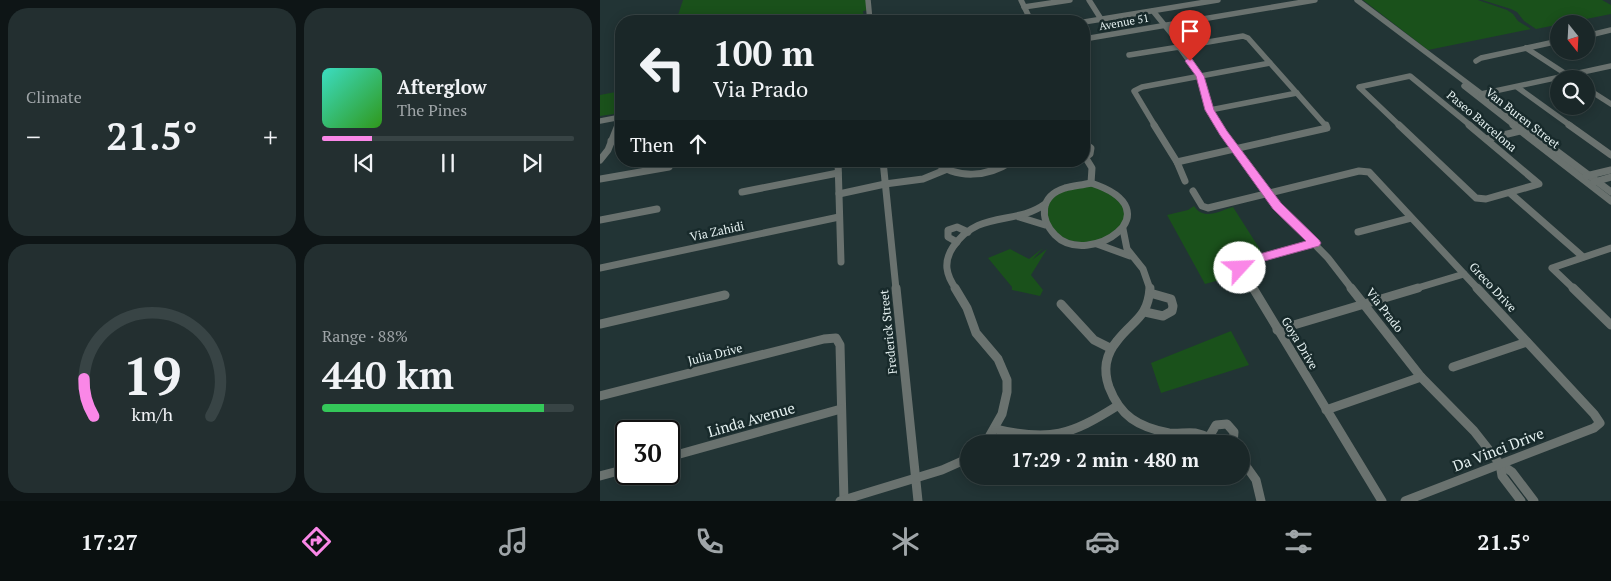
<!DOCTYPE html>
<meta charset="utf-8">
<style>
body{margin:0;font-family:"PT Serif",serif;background:#232f30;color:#f1f3f6;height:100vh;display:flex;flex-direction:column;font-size:19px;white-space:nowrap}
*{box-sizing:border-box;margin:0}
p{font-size:16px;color:#9fa5a8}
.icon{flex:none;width:28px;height:28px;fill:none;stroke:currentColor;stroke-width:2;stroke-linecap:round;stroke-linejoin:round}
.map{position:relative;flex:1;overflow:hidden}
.sheet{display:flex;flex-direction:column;gap:8px;padding:8px;background:#0e1516;width:600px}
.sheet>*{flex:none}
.banner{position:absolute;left:15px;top:15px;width:475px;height:152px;border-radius:20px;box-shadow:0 2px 12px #0003,0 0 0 1px #384445;background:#1a2728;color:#f1f3f6;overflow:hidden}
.needle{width:32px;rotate:162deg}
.buttons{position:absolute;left:950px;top:15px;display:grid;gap:10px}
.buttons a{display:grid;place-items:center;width:45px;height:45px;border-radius:50%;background:#1a2728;box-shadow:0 2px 12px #0003,0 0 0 1px #384445;font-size:25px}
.speed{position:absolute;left:15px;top:420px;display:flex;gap:10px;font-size:25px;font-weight:700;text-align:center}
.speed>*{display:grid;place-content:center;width:65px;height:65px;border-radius:50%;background:#1a2728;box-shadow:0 2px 12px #0003,0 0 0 1px #384445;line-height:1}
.speed .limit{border:2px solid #111;border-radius:8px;background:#fff;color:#111}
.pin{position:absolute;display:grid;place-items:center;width:42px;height:42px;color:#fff;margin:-51px -21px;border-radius:50% 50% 50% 0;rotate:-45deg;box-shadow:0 0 5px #0007}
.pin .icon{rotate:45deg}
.me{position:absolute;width:55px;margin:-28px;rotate:65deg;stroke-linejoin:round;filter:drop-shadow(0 0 4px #0008)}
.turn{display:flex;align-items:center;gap:18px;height:105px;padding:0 15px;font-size:22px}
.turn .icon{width:65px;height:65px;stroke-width:2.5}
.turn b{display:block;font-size:35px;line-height:42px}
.then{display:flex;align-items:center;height:48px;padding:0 15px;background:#0003;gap:10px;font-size:19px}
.big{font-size:38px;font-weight:700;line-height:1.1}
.sheet .widget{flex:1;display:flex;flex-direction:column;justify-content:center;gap:8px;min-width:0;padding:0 18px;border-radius:20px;background:#232f30}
.sheet .dial{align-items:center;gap:0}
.dial svg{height:130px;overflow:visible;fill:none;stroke:#384445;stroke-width:7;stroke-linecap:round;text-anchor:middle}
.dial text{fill:#f1f3f6;stroke:none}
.song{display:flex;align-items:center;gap:15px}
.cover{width:60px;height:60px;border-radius:8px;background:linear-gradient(135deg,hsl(170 70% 55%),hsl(110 70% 35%))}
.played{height:5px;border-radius:2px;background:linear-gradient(90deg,#fa87e7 20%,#384445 20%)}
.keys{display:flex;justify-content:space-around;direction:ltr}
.heat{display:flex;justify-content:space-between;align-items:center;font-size:28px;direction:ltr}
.charge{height:8px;border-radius:4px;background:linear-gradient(90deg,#34c759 88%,#384445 0)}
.sheet .tiles{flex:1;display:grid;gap:8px;grid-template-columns:repeat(2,1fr)}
.trip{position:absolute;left:360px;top:435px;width:290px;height:50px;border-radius:25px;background:#1a2728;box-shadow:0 2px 12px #0003,0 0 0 1px #384445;font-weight:700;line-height:50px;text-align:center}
.menu{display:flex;height:80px;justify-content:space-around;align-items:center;background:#0a1010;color:#9fa5a8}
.menu .icon{width:35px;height:35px}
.menu .active{color:#fa87e7}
.menu b{font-size:22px;color:#f1f3f6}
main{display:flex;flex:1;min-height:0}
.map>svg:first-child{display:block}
.green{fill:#1a511b}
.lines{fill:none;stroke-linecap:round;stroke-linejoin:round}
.minor-far2{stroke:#6a726f;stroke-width:5.5}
.minor-far1{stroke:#6a726f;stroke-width:7}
.minor{stroke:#6a726f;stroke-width:9}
.route{fill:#fa87e7;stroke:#a25896}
.labels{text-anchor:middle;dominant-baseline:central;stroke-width:5;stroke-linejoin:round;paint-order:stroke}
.far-street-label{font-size:11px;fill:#e6f2f2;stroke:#182a2b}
.street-label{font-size:12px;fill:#e6f2f2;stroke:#182a2b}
.near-street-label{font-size:15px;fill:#e6f2f2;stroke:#182a2b}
</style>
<main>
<section class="sheet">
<div class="tiles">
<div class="widget"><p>Climate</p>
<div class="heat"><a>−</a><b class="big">21.5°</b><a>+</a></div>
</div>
<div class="widget">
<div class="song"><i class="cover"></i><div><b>Afterglow</b><p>The Pines</p></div></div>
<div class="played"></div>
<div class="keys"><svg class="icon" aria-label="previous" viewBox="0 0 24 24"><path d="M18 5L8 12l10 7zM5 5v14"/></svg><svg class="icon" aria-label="pause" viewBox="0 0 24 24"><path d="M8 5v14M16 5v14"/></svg><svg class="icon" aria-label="next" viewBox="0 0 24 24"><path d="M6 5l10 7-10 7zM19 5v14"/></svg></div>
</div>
<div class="widget dial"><svg viewBox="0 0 100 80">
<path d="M14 69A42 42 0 1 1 86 69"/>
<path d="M14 69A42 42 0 0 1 8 46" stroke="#fa87e7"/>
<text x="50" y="56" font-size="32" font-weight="700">19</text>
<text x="50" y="72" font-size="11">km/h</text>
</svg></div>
<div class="widget"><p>Range · 88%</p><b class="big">440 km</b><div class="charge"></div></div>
</div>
</section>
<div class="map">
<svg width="1011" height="501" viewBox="0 0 1011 501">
<rect width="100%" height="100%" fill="#223435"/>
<g class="green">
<path d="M83 0H267L268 10 263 11 264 21H76Z"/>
<path d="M763 0H878L907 10 913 14 918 21 931 29 828 50Z"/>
<path d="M882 0H1002L1011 5V14L936 29 924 21 917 12 911 9Z"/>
<path d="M21 91V113L0 116V95Z"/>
<path d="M479 186C503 187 507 190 523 206 523 210 525 215 524 218 517 239 487 246 469 240 462 238 455 231 449 227 449 221 446 212 447 207 450 194 469 189 479 186Z"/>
<path d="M594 206C604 221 619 211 633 207L661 251 636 256 630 264V270L634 276 605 284 567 215 588 210Z"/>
<path d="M443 248 432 260 447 249 431 275 443 290 440 296 412 290V287L388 258 410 249 429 259Z"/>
<path d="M631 331 649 365 561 393 551 363Z"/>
</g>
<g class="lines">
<g class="minor-far2">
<path d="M268 0 270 21"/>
<path d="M421 0 431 21"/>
<path d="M489 0 501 19"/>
<path d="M757 0 924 126"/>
<path d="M424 7 470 0"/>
<path d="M553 11 579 43V47L643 36 648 38 726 126"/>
<path d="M484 22 618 0"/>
<path d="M986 36 1011 30"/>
<path d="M484 39 715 0"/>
<path d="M926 48 969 76"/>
<path d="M529 55 579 47 600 76 610 110 619 126"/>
<path d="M876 61 881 58 959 41"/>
<path d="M864 86 915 126"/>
<path d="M917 87 971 126"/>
<path d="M986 88 1011 104"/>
<path d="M881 94 1011 66"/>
<path d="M610 110 697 93"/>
<path d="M0 121 21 117"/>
<path d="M17 126 21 117"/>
<path d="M555 126 534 91 542 87 670 63"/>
<path d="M800 126 759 87 810 76 871 126"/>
</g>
<g class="minor-far1">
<path d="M554 125 577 162 585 181"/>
<path d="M618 125 677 206 728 258 752 289"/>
<path d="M799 125 876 198 886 199 939 184 869 125"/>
<path d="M913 125 1011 201"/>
<path d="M922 125 1011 192"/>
<path d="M969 125 1011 155"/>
<path d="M887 139 924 130"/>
<path d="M11 141 21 140"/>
<path d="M484 143 491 148 490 154 486 157"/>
<path d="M484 155 492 168 491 183"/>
<path d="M0 160 8 150 18 125"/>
<path d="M238 161 241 262"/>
<path d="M283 161 296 289"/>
<path d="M334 161C357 180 388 177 412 161"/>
<path d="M577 162 727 128 726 125"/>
<path d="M986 176 1011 170"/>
<path d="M0 179 69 167"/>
<path d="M994 182 1011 177"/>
<path d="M491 183C577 211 488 269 455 235 439 218 440 196 465 188 473 186 482 185 491 183Z"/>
<path d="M593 191 602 206 608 208 759 171 769 172 878 289"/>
<path d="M142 192 238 173"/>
<path d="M910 193 983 257"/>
<path d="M239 194 285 184 323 179 345 170"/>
<path d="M419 217 445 225"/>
<path d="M0 220 57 209"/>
<path d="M523 229 527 249 543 269 550 289"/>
<path d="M758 232 811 218"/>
<path d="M357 242 348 237V230L357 227 368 232"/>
<path d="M497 244 530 256"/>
<path d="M0 268 239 217"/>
<path d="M356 289C346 275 343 262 353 247 379 209 415 226 445 204"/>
<path d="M653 289 640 267 642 263 715 243"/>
<path d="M814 289 864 274"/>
<path d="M974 289 952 268 1011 248"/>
</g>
<g class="minor">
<path d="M296 288 318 501"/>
<path d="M355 288 367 308 376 333 398 359 407 380V392L402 414 385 444"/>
<path d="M550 288C548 318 533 320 517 341 506 354 503 370 509 387 520 416 538 427 569 433 577 434 587 432 595 433 605 435 615 441 624 444"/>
<path d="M653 288 782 501"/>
<path d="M751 288 821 377 874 431 900 464 912 472 934 501"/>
<path d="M973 288 1011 325"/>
<path d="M461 304 494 340 510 348"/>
<path d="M545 312 563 316 572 311 573 306 571 299 550 293"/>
<path d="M0 324 125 295"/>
<path d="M677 330 818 288"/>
<path d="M853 367 927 342"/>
<path d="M0 396 224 339 236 338 240 345 244 501"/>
<path d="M726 410 821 377"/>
<path d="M396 429C450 442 471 435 517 406"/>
<path d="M609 437 616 425 627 424 634 432 633 444"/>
<path d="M69 457 241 409"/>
<path d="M641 459 656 480 661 501"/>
<path d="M900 464 902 476 921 501"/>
<path d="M0 476 26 469"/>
<path d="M240 501 342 470 369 458"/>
<path d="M805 501 994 428 1000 423 994 414 877 288"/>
</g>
</g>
<path class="route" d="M587 59H592L604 76 614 110 627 131 681 203 719 240 721 243 719 246 646 266 644 271H636L634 268 638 260 706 241 673 209 620 135 605 110 596 76 585 61Z"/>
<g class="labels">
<g class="far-street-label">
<text transform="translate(524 22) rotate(-10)">Avenue 51</text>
</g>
<g class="street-label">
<text transform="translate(923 118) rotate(38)">Van Buren Street</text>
<text transform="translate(882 121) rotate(40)">Paseo Barcelona</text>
<text transform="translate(117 231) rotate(-12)">Via Zahidi</text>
<text transform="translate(893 287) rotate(47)">Greco Drive</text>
<text transform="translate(785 310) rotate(52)">Via Prado</text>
<text transform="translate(288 332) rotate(-96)">Frederick Street</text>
<text transform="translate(700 343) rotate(59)">Goya Drive</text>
<text transform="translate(115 354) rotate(-14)">Julia Drive</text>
</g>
<g class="near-street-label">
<text transform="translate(151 419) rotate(-16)">Linda Avenue</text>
<text transform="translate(898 449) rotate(-21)">Da Vinci Drive</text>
</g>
</g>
</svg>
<div class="buttons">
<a><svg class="needle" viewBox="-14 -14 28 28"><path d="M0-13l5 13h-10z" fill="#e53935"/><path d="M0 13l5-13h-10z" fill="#9fa5a8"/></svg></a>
<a><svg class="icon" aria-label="search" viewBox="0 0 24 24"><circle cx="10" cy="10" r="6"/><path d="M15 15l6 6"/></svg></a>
</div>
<div class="speed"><div class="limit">30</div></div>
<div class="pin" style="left:590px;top:61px;background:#d93025"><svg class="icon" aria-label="arrive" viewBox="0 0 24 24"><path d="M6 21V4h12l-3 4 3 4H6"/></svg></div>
<svg class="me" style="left:640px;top:268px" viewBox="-20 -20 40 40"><circle r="19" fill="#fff"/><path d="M0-13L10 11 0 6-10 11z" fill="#fa87e7"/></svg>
<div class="trip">17:29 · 2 min · 480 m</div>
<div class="banner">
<div class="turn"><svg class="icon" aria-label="left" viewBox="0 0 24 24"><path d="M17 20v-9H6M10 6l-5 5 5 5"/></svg><div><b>100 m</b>Via Prado</div></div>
<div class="then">Then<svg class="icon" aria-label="ahead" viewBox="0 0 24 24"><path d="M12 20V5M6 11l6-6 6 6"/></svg></div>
</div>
</div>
</main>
<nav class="menu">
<b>17:27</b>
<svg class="icon active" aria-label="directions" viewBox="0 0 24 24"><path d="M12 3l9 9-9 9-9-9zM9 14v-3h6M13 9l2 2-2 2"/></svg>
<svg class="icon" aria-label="music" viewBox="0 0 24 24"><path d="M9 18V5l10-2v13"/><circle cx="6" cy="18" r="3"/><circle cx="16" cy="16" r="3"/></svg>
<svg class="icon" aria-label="phone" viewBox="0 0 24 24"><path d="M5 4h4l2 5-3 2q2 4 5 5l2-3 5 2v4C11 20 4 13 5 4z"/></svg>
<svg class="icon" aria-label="climate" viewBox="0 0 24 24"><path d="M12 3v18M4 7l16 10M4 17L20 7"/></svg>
<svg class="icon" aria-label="car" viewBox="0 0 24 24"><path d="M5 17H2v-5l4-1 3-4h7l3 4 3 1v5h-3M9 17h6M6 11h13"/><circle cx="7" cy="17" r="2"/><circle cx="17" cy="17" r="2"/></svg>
<svg class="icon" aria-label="filters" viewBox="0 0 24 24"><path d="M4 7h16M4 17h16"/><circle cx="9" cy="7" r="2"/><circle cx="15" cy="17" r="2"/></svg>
<b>21.5°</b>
</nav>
